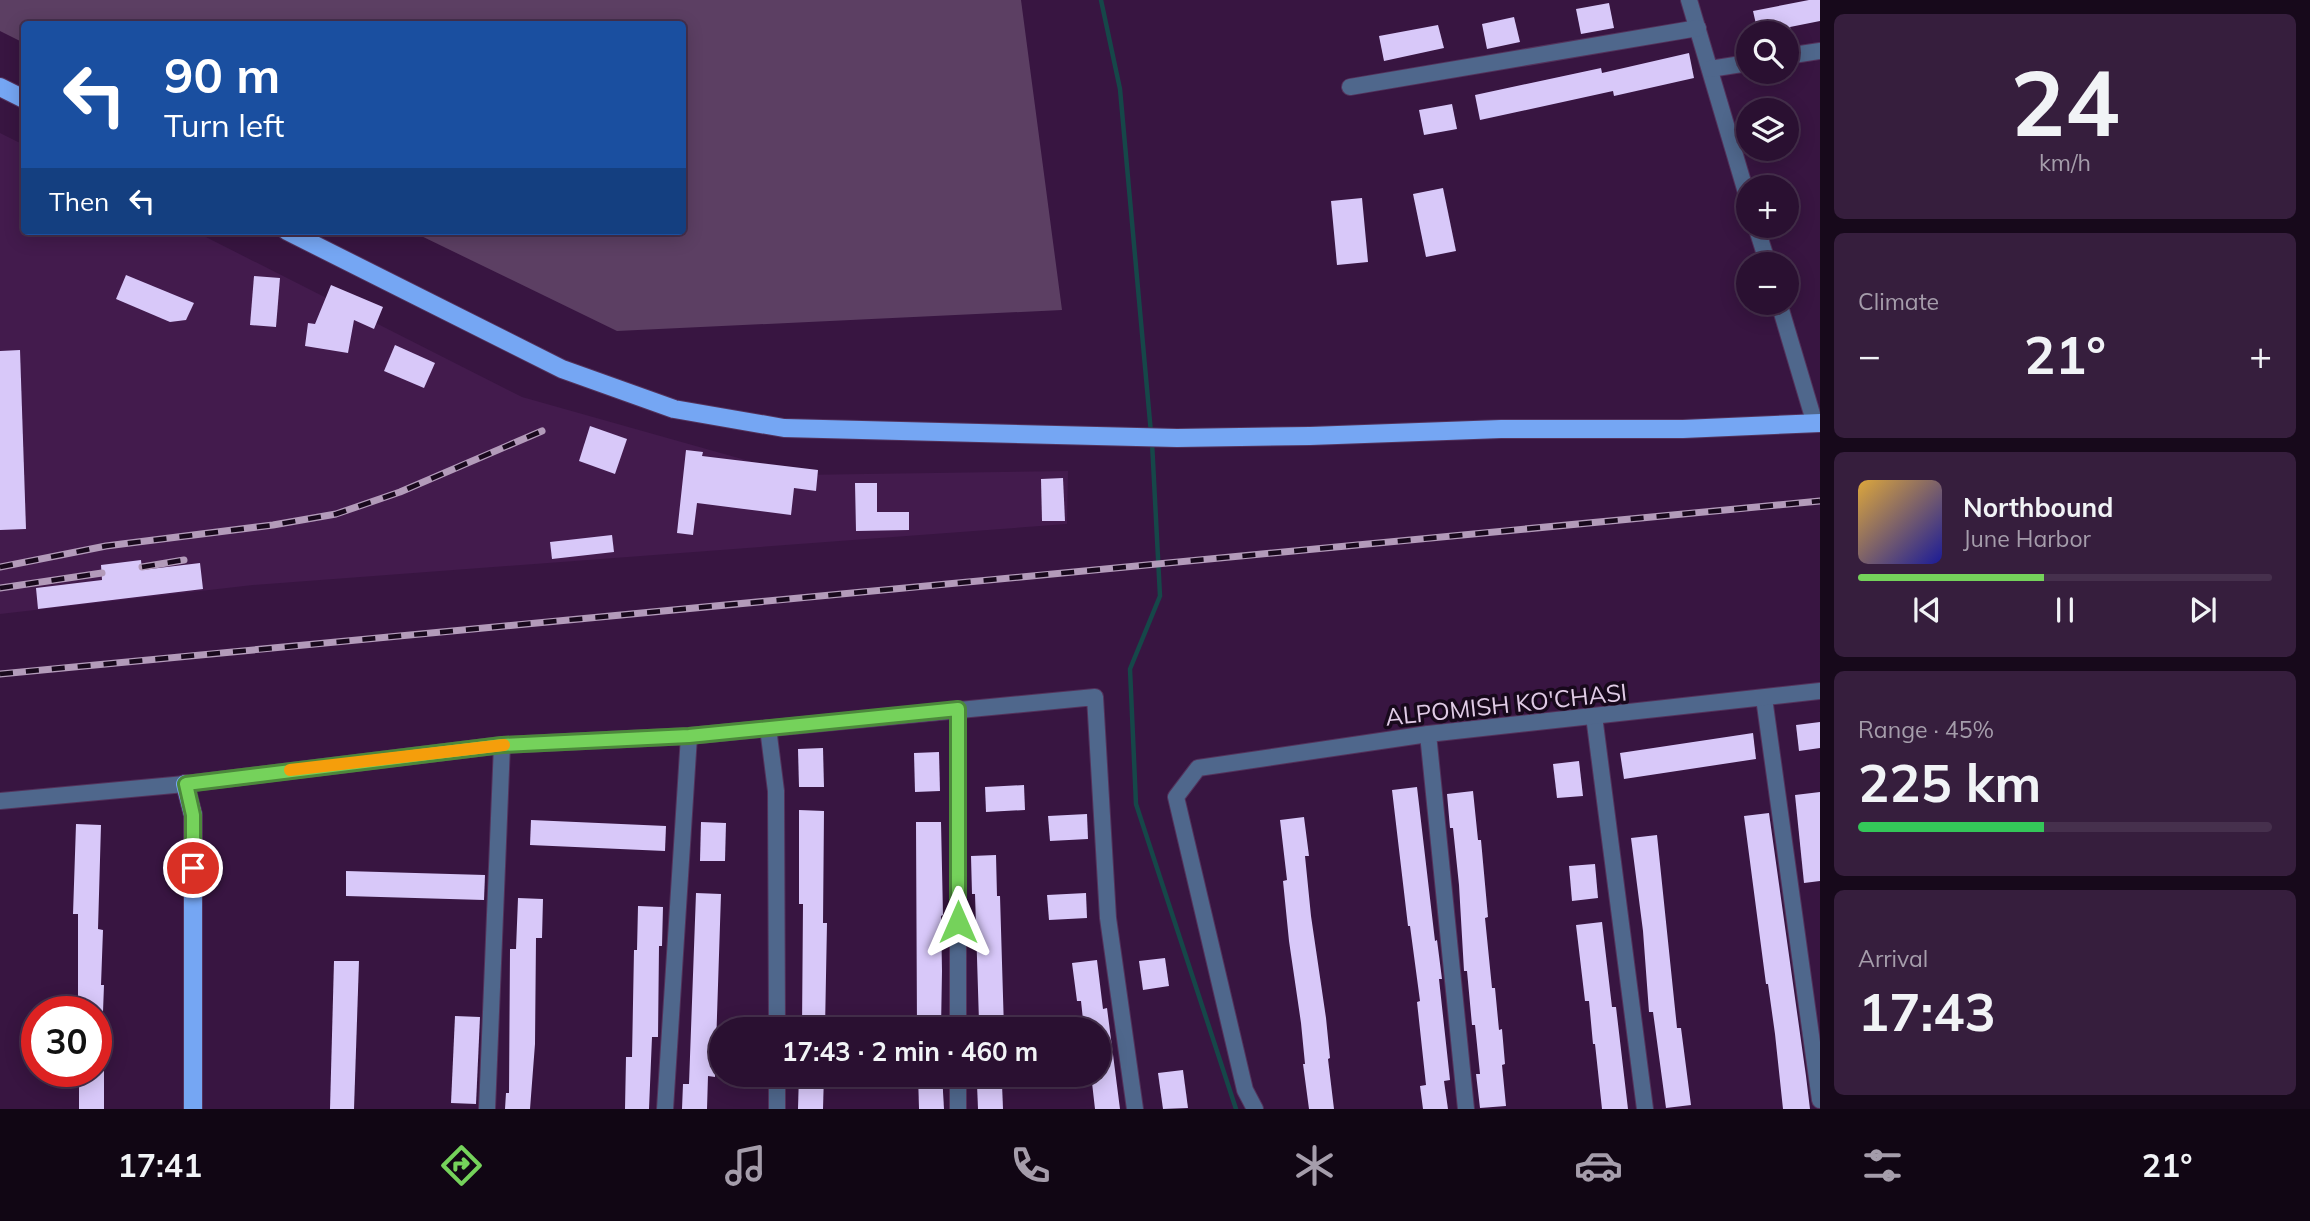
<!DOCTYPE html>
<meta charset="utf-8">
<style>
body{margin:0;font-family:Mulish,sans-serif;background:#361e3d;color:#f1f3f6;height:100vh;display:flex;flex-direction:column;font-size:26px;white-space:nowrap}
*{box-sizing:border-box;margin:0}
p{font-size:23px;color:#a59dab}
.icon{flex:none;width:38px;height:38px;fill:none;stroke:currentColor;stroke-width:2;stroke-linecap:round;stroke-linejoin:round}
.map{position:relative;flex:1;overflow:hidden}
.panel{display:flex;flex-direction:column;gap:14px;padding:14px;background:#17091b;width:490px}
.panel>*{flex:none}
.guide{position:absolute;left:21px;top:21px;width:665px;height:214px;border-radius:7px;box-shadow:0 4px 18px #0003,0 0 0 2px #46304d;background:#1a4fa0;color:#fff;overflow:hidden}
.buttons{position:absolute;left:1736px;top:21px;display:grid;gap:14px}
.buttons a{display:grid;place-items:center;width:63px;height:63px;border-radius:50%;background:#2a1031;box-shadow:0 4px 18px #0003,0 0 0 2px #46304d;font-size:35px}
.speed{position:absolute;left:21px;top:996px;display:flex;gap:14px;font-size:35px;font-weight:700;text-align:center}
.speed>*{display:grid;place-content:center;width:91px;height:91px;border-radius:50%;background:#2a1031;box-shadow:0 4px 18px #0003,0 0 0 2px #46304d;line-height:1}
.speed .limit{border:10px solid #d22;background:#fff;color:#111}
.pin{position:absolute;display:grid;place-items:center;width:60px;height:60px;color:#fff;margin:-30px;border:4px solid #fff;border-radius:50%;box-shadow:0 2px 7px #0007}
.me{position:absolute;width:77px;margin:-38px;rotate:0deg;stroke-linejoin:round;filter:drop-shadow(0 0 5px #0008)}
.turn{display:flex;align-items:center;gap:24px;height:147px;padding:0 28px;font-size:32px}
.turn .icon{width:91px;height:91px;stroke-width:2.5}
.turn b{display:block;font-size:49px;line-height:60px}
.then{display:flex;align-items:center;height:66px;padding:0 28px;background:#0003;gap:14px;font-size:26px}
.big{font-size:52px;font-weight:700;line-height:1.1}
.panel .card{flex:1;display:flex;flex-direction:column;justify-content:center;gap:10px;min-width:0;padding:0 24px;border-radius:10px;background:#361e3d}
.panel .dial{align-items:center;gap:0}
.dial b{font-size:91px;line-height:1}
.song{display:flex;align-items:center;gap:21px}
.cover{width:84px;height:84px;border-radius:10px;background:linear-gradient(135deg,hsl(40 70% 55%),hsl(240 70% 35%))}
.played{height:7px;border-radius:4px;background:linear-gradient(90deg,#75d25b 45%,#46304d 45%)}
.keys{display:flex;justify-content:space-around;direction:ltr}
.heat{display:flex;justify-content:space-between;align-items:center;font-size:38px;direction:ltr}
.charge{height:10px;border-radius:5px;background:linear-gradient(90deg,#34c759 45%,#46304d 0)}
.trip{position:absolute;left:709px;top:1017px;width:402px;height:70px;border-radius:35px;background:#2a1031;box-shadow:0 4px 18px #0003,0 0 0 2px #46304d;font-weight:700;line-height:70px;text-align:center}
.tab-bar{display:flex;height:112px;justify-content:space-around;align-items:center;background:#110614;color:#a59dab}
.tab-bar .icon{width:49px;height:49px}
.tab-bar .active{color:#75d25b}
.tab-bar b{font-size:32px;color:#f1f3f6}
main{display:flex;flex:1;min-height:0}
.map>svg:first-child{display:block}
.built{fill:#431b4d}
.green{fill:#5c3f63}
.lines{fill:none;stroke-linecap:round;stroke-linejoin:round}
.stream{stroke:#164749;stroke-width:4.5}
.building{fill:#d8c8f9}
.minor-casing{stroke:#53325b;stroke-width:18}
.major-casing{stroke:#53325b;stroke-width:20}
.minor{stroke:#4f678c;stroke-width:16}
.major{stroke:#75a6f3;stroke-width:18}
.rail-casing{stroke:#b39bba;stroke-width:7}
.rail{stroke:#18091c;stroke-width:4.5;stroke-dasharray:13;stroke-linecap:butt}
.route-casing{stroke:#4c883b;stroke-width:18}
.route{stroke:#75d25b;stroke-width:12}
.slow{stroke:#f59e0b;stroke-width:12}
.labels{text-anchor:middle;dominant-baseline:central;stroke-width:7;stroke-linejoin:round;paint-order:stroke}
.street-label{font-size:24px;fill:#e0cbe6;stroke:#18091c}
</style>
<main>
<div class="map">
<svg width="1820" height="1109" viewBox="0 0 1820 1109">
<rect width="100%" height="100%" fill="#381541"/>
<path class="built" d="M0 133 24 145V231H194L522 397 799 475 1068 471 1067 524 253 585 0 614Z"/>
<path class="green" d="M0 0H1021L1062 310 617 331 411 231H682V24H24V43L0 31Z"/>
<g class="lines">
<g class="stream">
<path d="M1101 0 1120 89 1151 433"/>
<path d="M1152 442 1160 596 1130 669 1136 804 1236 1109"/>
</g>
</g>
<g class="building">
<path d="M1809 0H1820V21L1790 27 1791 30 1773 33H1758L1753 11Z"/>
<path d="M1609 3 1614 28 1581 34 1576 9Z"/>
<path d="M1514 17 1520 42 1487 49 1482 24Z"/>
<path d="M1438 25 1444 48 1384 61 1379 36Z"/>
<path d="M1689 53 1694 78 1614 96 1613 91 1480 120 1475 95 1601 68 1602 73Z"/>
<path d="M1452 104 1457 129 1424 135 1419 110Z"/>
<path d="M1443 188 1456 251 1426 257 1413 194Z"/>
<path d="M1362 198 1368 262 1337 265 1331 201Z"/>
<path d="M126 275 194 303 186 320 170 322 116 299Z"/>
<path d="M254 276 280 278 276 327 250 325Z"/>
<path d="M331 285 383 307 374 329 354 320 348 353 305 346 308 323 315 324Z"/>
<path d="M395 345 435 363 424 388 384 371Z"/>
<path d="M20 350 26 529 0 530V351Z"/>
<path d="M590 426 627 439 615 474 579 461Z"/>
<path d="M686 450 703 452 702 456 818 470 816 491 794 488 791 515 697 503 693 535 677 533Z"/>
<path d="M1063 478 1065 521H1042L1041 479Z"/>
<path d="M855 483H877V512H909V530L856 531Z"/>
<path d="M612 535 614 552 552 559 550 542Z"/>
<path d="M141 560 142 570 200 563 203 589 38 609 36 588 102 580 101 565Z"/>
<path d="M1820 722V748L1799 751 1796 725Z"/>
<path d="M1753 733 1756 759 1624 779 1620 753Z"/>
<path d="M823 748 824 787H799L798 749Z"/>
<path d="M939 752 940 791 915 792 914 753Z"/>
<path d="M1579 761 1583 796 1557 798 1553 764Z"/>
<path d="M1024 785 1025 810 986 812 985 787Z"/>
<path d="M1417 787 1435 941 1437 940 1442 979H1439L1450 1080 1444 1081 1448 1109H1423L1420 1086 1426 1085 1417 1002 1420 1001 1410 926H1408L1392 790Z"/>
<path d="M1473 791 1478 840H1481L1488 917 1485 918 1492 988H1495L1499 1030 1502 1029 1505 1064 1502 1065 1506 1106 1480 1108 1476 1074H1480L1475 1025H1472L1467 971H1464L1459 885 1453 828H1450L1447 794Z"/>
<path d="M1820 792V881L1804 883 1795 795Z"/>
<path d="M799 810 824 811 823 923H827L825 1029H802L803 904H799Z"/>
<path d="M1769 813 1806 1076 1810 1109H1783L1775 1034 1768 984H1766L1744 816Z"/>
<path d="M1087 814 1088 839 1050 841 1048 816Z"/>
<path d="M1304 817 1309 856H1305L1311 916 1326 1018 1330 1058 1328 1059 1334 1109H1309L1303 1064H1305L1301 1023 1289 941 1283 881 1287 880 1280 820Z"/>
<path d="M531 820 666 826 665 851 530 845Z"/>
<path d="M701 822 726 823 725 861H700Z"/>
<path d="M916 822H941L943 915 941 916 942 971 941 1029H917Z"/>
<path d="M76 824 101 825 98 929 103 930 101 985H104L103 1012H78V914H73Z"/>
<path d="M1657 835 1677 1028H1681L1691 1105 1666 1108 1653 1012H1649L1643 931 1631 838Z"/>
<path d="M996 855 997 896H1000L1004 1029H981V1022H979L975 894H972L971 856Z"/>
<path d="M1595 864 1598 898 1572 901 1569 866Z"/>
<path d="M346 871 485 875 484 900 346 896Z"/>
<path d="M696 893 721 894 715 1077 708 1076 707 1109H682L683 1084H689Z"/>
<path d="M1086 893 1087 918 1049 920 1047 895Z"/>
<path d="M518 898 543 899 542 938H536L535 1044 530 1109H505L506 1093H509L510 949H516Z"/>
<path d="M638 906 663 907 662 946H659L658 1037H652L649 1109H625L626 1057H632L634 950H637Z"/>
<path d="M1602 922 1612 1007H1616L1628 1109H1602L1595 1044H1593L1589 1001H1585L1576 925Z"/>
<path d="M1165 958 1169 986 1143 990 1139 961Z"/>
<path d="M1097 960 1103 1009 1107 1008 1120 1109H1095L1091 1074H1099V1029H1084L1081 1001H1077L1072 963Z"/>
<path d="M334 961H359L354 1109H330Z"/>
<path d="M455 1016 480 1017 476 1104 451 1103Z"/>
<path d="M1183 1070 1188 1108 1163 1109 1158 1073Z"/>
<rect x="79" y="1071" width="25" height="38"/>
<path d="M799 1074H824L823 1109H798Z"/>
<path d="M918 1074H942L944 1109H919Z"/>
<path d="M977 1084H1002L1003 1109H978Z"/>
</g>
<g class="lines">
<g class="minor-casing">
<g id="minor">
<path d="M1689 0 1748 199"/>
<path d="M1787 56 1820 51"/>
<path d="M1710 69 1748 63"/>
<path d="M1350 87 1698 28"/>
<path d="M1756 226 1768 264"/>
<path d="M1779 303 1815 424"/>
<path d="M1764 698 1820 1100"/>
<path d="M1594 716 1645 1109"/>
<path d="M768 728 776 791 777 1029"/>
<path d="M1428 734 1466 1109"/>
<path d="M0 801 185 784 502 745 689 736 1095 697 1108 918 1135 1109"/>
<path d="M958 1029V709"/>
<path d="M777 1074V1109"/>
<path d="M487 1109 502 745"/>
<path d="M665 1109 689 736"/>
<path d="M958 1109V1074"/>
<path d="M1255 1109 1245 1090 1176 797 1198 768 1428 734 1820 691"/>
</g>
</g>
<g class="major-casing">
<g id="major">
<path d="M0 87 24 99"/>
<path d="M287 231 562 369 674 409 784 428 1177 438 1310 436 1501 429H1683L1820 423"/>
<path d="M185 784 193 815V1109"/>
</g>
</g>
<use href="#minor" class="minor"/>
<use href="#major" class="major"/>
<g class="rail-casing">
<g id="rail">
<path d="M0 567 106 546 273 525 336 514 400 492 542 431"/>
<path d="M142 567 184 560"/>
<path d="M0 588 102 573"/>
<path d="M0 674 1820 501"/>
</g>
</g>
<use href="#rail" class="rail"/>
</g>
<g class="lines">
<g class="route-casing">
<path id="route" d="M193 868V815L186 784 502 745 689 736 958 709V922"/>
</g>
<use href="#route" class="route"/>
<path class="slow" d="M290 770 504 745"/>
</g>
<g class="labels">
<g class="street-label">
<text transform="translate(1506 704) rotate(-6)">ALPOMISH KO'CHASI</text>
</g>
</g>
</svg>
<div class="buttons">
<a><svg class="icon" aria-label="search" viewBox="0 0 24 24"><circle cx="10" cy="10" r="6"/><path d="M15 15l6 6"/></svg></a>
<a><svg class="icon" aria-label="layers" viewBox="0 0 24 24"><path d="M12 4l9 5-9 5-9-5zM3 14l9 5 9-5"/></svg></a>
<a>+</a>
<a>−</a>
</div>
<div class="speed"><div class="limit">30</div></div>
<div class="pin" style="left:193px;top:868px;background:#d93025"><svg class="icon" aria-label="arrive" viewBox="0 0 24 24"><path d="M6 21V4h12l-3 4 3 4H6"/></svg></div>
<svg class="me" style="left:958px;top:922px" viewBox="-20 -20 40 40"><path d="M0-17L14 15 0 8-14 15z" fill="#75d25b" stroke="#fff" stroke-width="4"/></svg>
<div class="trip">17:43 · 2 min · 460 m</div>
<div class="guide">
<div class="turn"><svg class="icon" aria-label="left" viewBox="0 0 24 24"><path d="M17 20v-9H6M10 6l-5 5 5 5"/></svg><div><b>90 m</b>Turn left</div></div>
<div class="then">Then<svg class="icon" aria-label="left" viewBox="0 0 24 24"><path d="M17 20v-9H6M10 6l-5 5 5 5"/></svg></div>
</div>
</div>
<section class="panel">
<div class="card dial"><b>24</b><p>km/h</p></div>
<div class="card"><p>Climate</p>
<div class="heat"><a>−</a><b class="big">21°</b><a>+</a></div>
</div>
<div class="card">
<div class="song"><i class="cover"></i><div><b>Northbound</b><p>June Harbor</p></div></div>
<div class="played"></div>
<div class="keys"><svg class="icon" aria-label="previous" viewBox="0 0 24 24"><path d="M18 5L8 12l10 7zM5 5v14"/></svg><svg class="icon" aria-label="pause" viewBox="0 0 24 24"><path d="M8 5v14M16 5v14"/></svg><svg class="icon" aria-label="next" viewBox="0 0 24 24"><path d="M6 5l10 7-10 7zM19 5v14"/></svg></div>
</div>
<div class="card"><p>Range · 45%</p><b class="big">225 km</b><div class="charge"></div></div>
<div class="card"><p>Arrival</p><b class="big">17:43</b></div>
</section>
</main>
<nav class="tab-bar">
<b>17:41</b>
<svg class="icon active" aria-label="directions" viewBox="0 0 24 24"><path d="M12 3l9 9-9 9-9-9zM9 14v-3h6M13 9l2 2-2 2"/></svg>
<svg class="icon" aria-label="music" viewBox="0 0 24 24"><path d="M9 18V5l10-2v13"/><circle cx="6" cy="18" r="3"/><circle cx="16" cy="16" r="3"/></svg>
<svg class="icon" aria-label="phone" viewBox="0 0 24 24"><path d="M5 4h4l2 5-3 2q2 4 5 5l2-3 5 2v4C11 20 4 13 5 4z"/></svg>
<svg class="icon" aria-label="climate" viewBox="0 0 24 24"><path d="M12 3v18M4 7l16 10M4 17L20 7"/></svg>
<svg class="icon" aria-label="car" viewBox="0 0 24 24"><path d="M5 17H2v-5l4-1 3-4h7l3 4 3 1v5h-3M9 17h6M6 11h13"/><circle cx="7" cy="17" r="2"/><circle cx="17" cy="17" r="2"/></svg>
<svg class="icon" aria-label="filters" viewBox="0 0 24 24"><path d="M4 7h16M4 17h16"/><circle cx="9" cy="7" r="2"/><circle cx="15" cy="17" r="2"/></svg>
<b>21°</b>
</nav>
